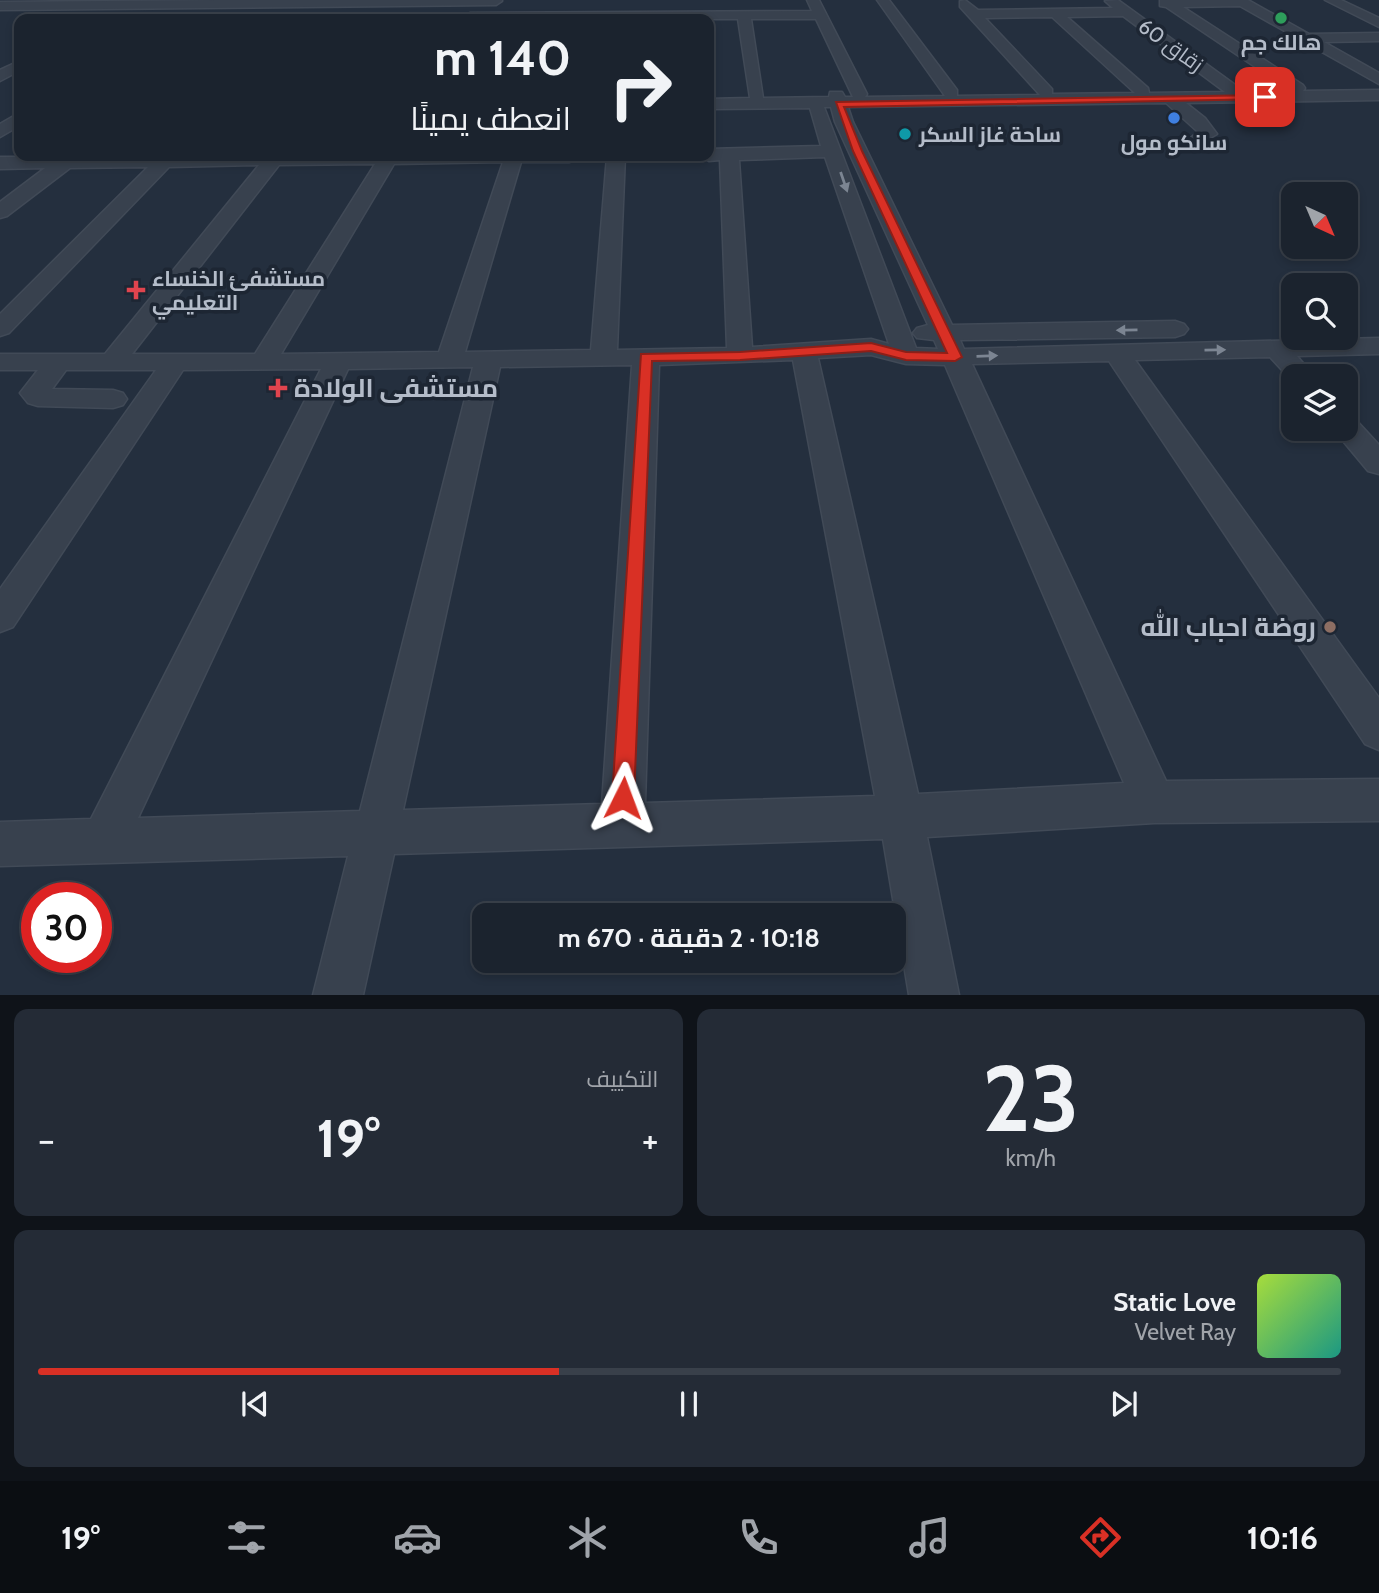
<!DOCTYPE html>
<html lang="ar">
<meta charset="utf-8">
<style>
body{margin:0;font-family:Cabin,Cairo,sans-serif;background:#242b36;color:#f1f3f6;direction:rtl;height:100vh;display:flex;flex-direction:column;font-size:26px;white-space:nowrap}
*{box-sizing:border-box;margin:0}
p{font-size:23px;color:#a0a4aa}
.icon{flex:none;width:38px;height:38px;fill:none;stroke:currentColor;stroke-width:2;stroke-linecap:round;stroke-linejoin:round}
.map{position:relative;height:995px;overflow:hidden;direction:ltr}
.drawer{display:flex;flex-direction:column;gap:14px;padding:14px;background:#0f1319;flex:1}
.drawer>*{flex:none}
.top-card{position:absolute;left:14px;top:14px;width:700px;height:147px;border-radius:14px;box-shadow:0 4px 10px #0003,0 0 0 2px #39404a;direction:rtl;background:#1b232e;color:#f1f3f6;overflow:hidden}
.needle{width:46px;rotate:136deg}
.tools{position:absolute;left:1281px;top:182px;display:grid;gap:14px}
.tools a{display:grid;place-items:center;width:77px;height:77px;border-radius:14px;background:#1b232e;box-shadow:0 4px 10px #0003,0 0 0 2px #39404a;font-size:35px}
.speed{position:absolute;left:21px;top:882px;display:flex;gap:14px;font-size:35px;font-weight:700;text-align:center}
.speed>*{display:grid;place-content:center;width:91px;height:91px;border-radius:50%;background:#1b232e;box-shadow:0 4px 10px #0003,0 0 0 2px #39404a;line-height:1}
.speed .limit{border:10px solid #d22;background:#fff;color:#111}
.pin{position:absolute;display:grid;place-items:center;width:60px;height:60px;color:#fff;margin:-30px;border-radius:14px;box-shadow:0 4px 10px #0006}
.me{position:absolute;width:77px;margin:-38px;rotate:3deg;stroke-linejoin:round;filter:drop-shadow(0 0 5px #0008)}
.turn{display:flex;align-items:center;gap:24px;height:147px;padding:0 28px;font-size:32px}
.turn .icon{width:91px;height:91px;stroke-width:2.5}
.turn b{display:block;font-size:49px;line-height:60px}
.big{font-size:52px;font-weight:700;line-height:1.1}
.drawer .widget{flex:1;display:flex;flex-direction:column;justify-content:center;gap:10px;min-width:0;padding:0 24px;border-radius:14px;background:#242b36}
.drawer .dial{align-items:center;gap:0}
.dial b{font-size:91px;line-height:1}
.song{display:flex;align-items:center;gap:21px}
.cover{width:84px;height:84px;border-radius:10px;background:linear-gradient(135deg,hsl(80 70% 55%),hsl(170 70% 35%))}
.played{height:7px;border-radius:4px;background:linear-gradient(90deg,#d93025 40%,#39404a 40%)}
.keys{display:flex;justify-content:space-around;direction:ltr}
.heat{display:flex;justify-content:space-between;align-items:center;font-size:38px;direction:ltr}
.drawer .tiles{flex:1;display:grid;gap:14px;grid-template-columns:1fr 1fr}
.widget:last-child{grid-column:span 2}
.trip{position:absolute;left:472px;top:903px;width:434px;height:70px;border-radius:14px;background:#1b232e;box-shadow:0 4px 10px #0003,0 0 0 2px #39404a;font-weight:700;line-height:70px;text-align:center;direction:rtl}
.menu{display:flex;height:112px;justify-content:space-around;align-items:center;background:#0b0e12;color:#a0a4aa}
.menu .icon{width:49px;height:49px}
.menu .active{color:#d93025}
.menu b{font-size:32px;color:#f1f3f6}
.map>svg:first-child{display:block}
.lines{fill:none;stroke-linecap:round;stroke-linejoin:round}
.minor-casing{stroke:#414a57;stroke-width:3}
.minor{fill:#38414e;fill-rule:evenodd}
.oneway{fill:#7c8592}
.route{fill:#d93025;stroke:#8d1f18;stroke-width:2}
.leisure-dot{fill:#2e9e5b;stroke:#1d2633;stroke-width:2.5}
.shop-dot{fill:#3f7fe0;stroke:#1d2633;stroke-width:2.5}
.culture-dot{fill:#0f9aa8;stroke:#1d2633;stroke-width:2.5}
.health-dot{fill:#e0444e;stroke:#1d2633;stroke-width:2.5}
.education-dot{fill:#8d6e63;stroke:#1d2633;stroke-width:2.5}
.labels{text-anchor:middle;dominant-baseline:central;stroke-width:7;stroke-linejoin:round;paint-order:stroke}
.far-poi-label{font-size:21px;font-weight:bold;fill:#b4bcc9;stroke:#1d2633}
.far-street-label{font-size:21px;fill:#b4bcc9;stroke:#1d2633}
.poi-label{font-size:26px;font-weight:bold;fill:#b4bcc9;stroke:#1d2633;text-anchor:start}
</style>
<div class="map">
<svg width="1379" height="995" viewBox="0 0 1379 995">
<rect width="100%" height="100%" fill="#242f3e"/>
<g class="lines">
<g class="minor-casing">
<g id="minor">
<path d="M214 0H502V1L496 5 0 10V2Z"/>
<path d="M807 0H819L867 94 865 97 945 96 877 0H889L957 90V96L1040 95 960 7V1L965 0 978 10 1113 8 1105 1 1118 0 1238 87 1239 92 1291 91 1166 7 1160 6V0H1248L1309 34 1379 33V41L1324 42 1379 73V84L1240 6 1183 7 1303 85 1305 88 1303 91 1379 90V100L1186 103 1205 118 1217 134 1196 146 1187 141 1198 132 1166 103 848 107 853 122 952 325 1175 321 1184 324 1188 329 1184 334 1175 337 960 340 964 349 1379 338V354L1297 356 1314 376H1293V382L1270 357 1135 360 1379 698V750L1365 744 1109 361 972 364 1166 781 1379 779V821L1154 823 927 837 959 995H909L883 839 394 854 363 995H313L348 856 0 866V822L91 819 321 369 183 370 13 627 0 632V589L156 370H66L52 389 113 390 123 393 127 399 123 405 113 408 38 406 28 403 20 393 38 370H0V354H105L259 165 169 167 9 333 0 336V314L148 167 70 168 7 216 0 218V202L45 168 0 169V157L578 156 576 160 569 162H521L465 352 591 350 607 156H625L617 350 727 348 720 160 709 161 700 156H709V149L821 146 810 108 709 109V99L750 98 738 19H465L463 17 470 13 812 11ZM1123 16 1225 92 1149 93 1148 88 1067 17ZM1052 17 1135 93 1052 94V89L985 18ZM751 19H816L853 97H845L842 92H830L829 97 763 98ZM824 107H831L835 122 928 325 917 328 913 333 917 338 934 340 938 349 916 348ZM825 157 889 344 871 339 752 347 739 160ZM503 162 439 352 281 354 394 164ZM375 164 255 354H132L279 165ZM871 355 906 364 945 365 1124 783 918 794 818 358ZM793 360 875 796 645 803 659 365ZM632 365 602 804 403 810 500 367ZM473 367 360 811 138 818 348 369Z"/>
<path d="M1325 0H1341L1379 18V27Z"/>
<path d="M19 61V71L0 81V70Z"/>
<path d="M19 113V126L0 137V124Z"/>
<path d="M1346 418 1356 420 1379 445V474L1368 471 1333 429H1346Z"/>
</g>
</g>
<use href="#minor" class="minor"/>
</g>
<defs><path id="oneway-solid" d="M-6-.8H1V-3.2L6.5 0L1 3.2V.8H-6Z" transform="scale(1.75)"/></defs>
<g class="oneway">
<use href="#oneway-solid" transform="translate(844 182) rotate(71)"/>
<use href="#oneway-solid" transform="translate(1127 330) rotate(179)"/>
<use href="#oneway-solid" transform="translate(1215 350) rotate(-1)"/>
<use href="#oneway-solid" transform="translate(987 356) rotate(-2)"/>
</g>
<path class="route" d="M1265 95 1268 99 844 107 862 151 962 357 955 361 906 360 871 351 740 360 652 361 634 798 631 805 623 808 615 805 612 798 641 354 740 352 871 343 906 352 947 353 853 151 836 102Z"/>
<circle class="leisure-dot" cx="1281" cy="18" r="7"/>
<circle class="shop-dot" cx="1174" cy="118" r="7"/>
<circle class="culture-dot" cx="905" cy="134" r="7"/>
<g class="health-dot">
<path d="M132.5 279.5h7v7h7v7h-7v7h-7v-7h-7v-7h7z"/>
<path d="M274.5 377.5h7v7h7v7h-7v7h-7v-7h-7v-7h7z"/>
</g>
<circle class="education-dot" cx="1330" cy="627" r="7"/>
<g class="labels">
<g class="far-poi-label">
<text x="1281" y="42">هالك جم</text>
<text x="919" y="134" text-anchor="start">ساحة غاز السكر</text>
<text x="1174" y="142">سانكو مول</text>
<text x="152" y="278" text-anchor="start">مستشفئ الخنساء<tspan x="152" dy="24">التعليمي</tspan></text>
</g>
<g class="far-street-label">
<text transform="translate(1171 45) rotate(36)">زقاق 60</text>
</g>
<g class="poi-label">
<text x="294" y="388">مستشفى الولادة</text>
<text x="1316" y="627" text-anchor="end">روضة احباب الله</text>
</g>
</g>
</svg>
<div class="tools">
<a><svg class="needle" viewBox="-14 -14 28 28"><path d="M0-13l5 13h-10z" fill="#e53935"/><path d="M0 13l5-13h-10z" fill="#a0a4aa"/></svg></a>
<a><svg class="icon" aria-label="search" viewBox="0 0 24 24"><circle cx="10" cy="10" r="6"/><path d="M15 15l6 6"/></svg></a>
<a><svg class="icon" aria-label="layers" viewBox="0 0 24 24"><path d="M12 4l9 5-9 5-9-5zM3 14l9 5 9-5"/></svg></a>
</div>
<div class="speed"><div class="limit">30</div></div>
<div class="pin" style="left:1265px;top:97px;background:#d93025"><svg class="icon" aria-label="arrive" viewBox="0 0 24 24"><path d="M6 21V4h12l-3 4 3 4H6"/></svg></div>
<svg class="me" style="left:623px;top:798px" viewBox="-20 -20 40 40"><path d="M0-17L14 15 0 8-14 15z" fill="#d93025" stroke="#fff" stroke-width="4"/></svg>
<div class="trip">10:18 · 2 دقيقة · 670 m</div>
<div class="top-card">
<div class="turn"><svg class="icon" aria-label="right" viewBox="0 0 24 24"><path d="M7 20v-9h11M14 6l5 5-5 5"/></svg><div><b>140 m</b>انعطف يمينًا</div></div>
</div>
</div>
<section class="drawer">
<div class="tiles">
<div class="widget dial"><b>23</b><p>km/h</p></div>
<div class="widget"><p>التكييف</p>
<div class="heat"><a>−</a><b class="big">19°</b><a>+</a></div>
</div>
<div class="widget">
<div class="song"><i class="cover"></i><div><b>Static Love</b><p>Velvet Ray</p></div></div>
<div class="played"></div>
<div class="keys"><svg class="icon" aria-label="previous" viewBox="0 0 24 24"><path d="M18 5L8 12l10 7zM5 5v14"/></svg><svg class="icon" aria-label="pause" viewBox="0 0 24 24"><path d="M8 5v14M16 5v14"/></svg><svg class="icon" aria-label="next" viewBox="0 0 24 24"><path d="M6 5l10 7-10 7zM19 5v14"/></svg></div>
</div>
</div>
</section>
<nav class="menu">
<b>10:16</b>
<svg class="icon active" aria-label="directions" viewBox="0 0 24 24"><path d="M12 3l9 9-9 9-9-9zM9 14v-3h6M13 9l2 2-2 2"/></svg>
<svg class="icon" aria-label="music" viewBox="0 0 24 24"><path d="M9 18V5l10-2v13"/><circle cx="6" cy="18" r="3"/><circle cx="16" cy="16" r="3"/></svg>
<svg class="icon" aria-label="phone" viewBox="0 0 24 24"><path d="M5 4h4l2 5-3 2q2 4 5 5l2-3 5 2v4C11 20 4 13 5 4z"/></svg>
<svg class="icon" aria-label="climate" viewBox="0 0 24 24"><path d="M12 3v18M4 7l16 10M4 17L20 7"/></svg>
<svg class="icon" aria-label="car" viewBox="0 0 24 24"><path d="M5 17H2v-5l4-1 3-4h7l3 4 3 1v5h-3M9 17h6M6 11h13"/><circle cx="7" cy="17" r="2"/><circle cx="17" cy="17" r="2"/></svg>
<svg class="icon" aria-label="filters" viewBox="0 0 24 24"><path d="M4 7h16M4 17h16"/><circle cx="9" cy="7" r="2"/><circle cx="15" cy="17" r="2"/></svg>
<b>19°</b>
</nav>
